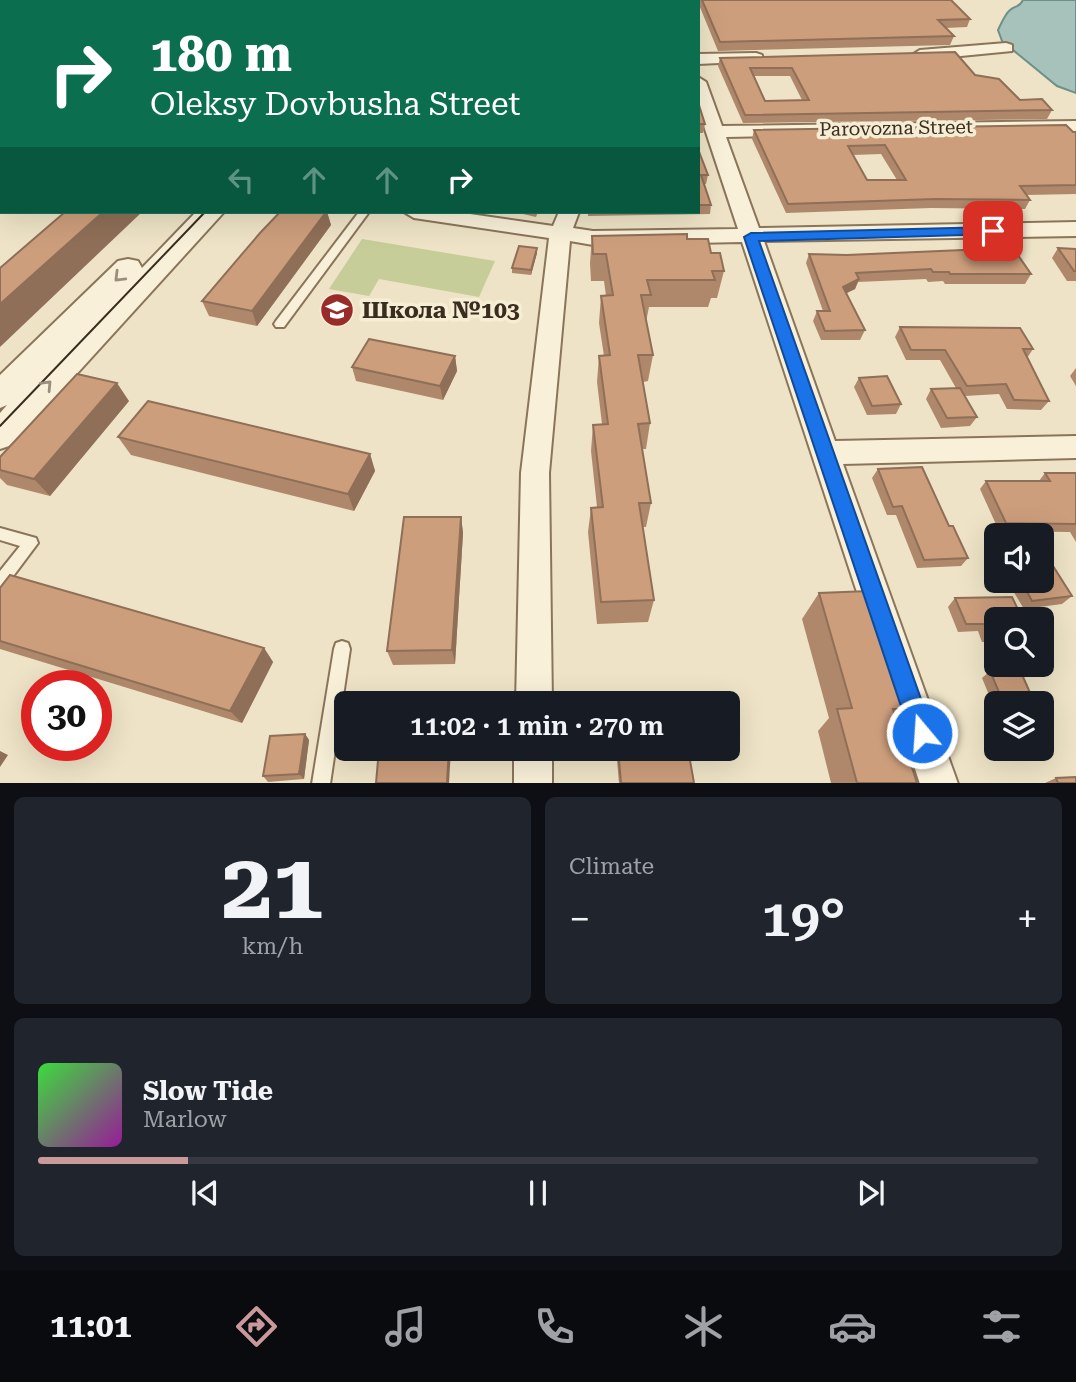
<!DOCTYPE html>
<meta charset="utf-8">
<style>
body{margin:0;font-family:"Roboto Serif",serif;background:#20242c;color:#f1f3f6;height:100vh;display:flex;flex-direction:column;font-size:26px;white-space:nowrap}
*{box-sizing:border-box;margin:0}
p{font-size:23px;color:#9ea1a6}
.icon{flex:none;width:38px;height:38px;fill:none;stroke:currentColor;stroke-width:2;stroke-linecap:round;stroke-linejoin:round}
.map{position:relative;height:783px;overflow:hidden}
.drawer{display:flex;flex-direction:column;gap:14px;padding:14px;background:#0d0f14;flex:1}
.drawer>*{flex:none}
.banner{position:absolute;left:0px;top:0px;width:700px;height:214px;box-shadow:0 7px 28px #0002;background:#0b6e4f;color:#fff;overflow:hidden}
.fabs{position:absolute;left:984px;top:523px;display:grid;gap:14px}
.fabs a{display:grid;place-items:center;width:70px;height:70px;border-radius:10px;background:#171b24;box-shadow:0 7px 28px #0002;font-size:35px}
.speed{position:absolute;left:21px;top:670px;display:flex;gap:14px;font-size:35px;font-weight:700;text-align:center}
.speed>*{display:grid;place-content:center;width:91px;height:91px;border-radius:50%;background:#171b24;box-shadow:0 7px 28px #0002;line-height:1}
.speed .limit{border:10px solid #d22;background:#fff;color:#111}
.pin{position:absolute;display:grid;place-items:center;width:60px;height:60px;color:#fff;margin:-30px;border-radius:14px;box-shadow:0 4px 10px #0006}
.me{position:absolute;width:77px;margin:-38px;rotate:342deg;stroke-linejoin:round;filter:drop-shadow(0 0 5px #0008)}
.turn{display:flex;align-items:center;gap:24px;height:147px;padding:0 35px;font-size:32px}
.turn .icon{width:91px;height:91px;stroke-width:2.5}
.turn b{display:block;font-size:49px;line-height:60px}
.lanes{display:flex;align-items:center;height:66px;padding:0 35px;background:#0003;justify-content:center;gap:35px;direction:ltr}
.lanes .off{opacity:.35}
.big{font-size:52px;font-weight:600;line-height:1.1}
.drawer .tile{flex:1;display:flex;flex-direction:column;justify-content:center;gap:10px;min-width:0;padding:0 24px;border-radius:10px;background:#20242c}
.drawer .dial{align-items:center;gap:0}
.dial b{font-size:91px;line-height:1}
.song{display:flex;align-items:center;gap:21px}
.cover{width:84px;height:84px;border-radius:10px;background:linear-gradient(135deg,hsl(120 70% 55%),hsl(300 70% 35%))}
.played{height:7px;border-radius:4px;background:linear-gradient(90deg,#c9999b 15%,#363941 15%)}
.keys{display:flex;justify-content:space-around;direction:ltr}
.heat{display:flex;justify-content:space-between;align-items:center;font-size:38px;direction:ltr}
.drawer .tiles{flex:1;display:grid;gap:14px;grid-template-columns:1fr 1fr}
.tile:last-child{grid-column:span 2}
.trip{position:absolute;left:334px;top:691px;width:406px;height:70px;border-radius:10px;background:#171b24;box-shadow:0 7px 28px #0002;font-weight:600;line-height:70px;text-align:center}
.tabs{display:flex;height:112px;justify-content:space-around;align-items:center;background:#090b0e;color:#9ea1a6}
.tabs .icon{width:49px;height:49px}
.tabs .active{color:#c9999b}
.tabs b{font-size:32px;color:#f1f3f6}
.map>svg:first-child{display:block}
.green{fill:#c6cd99}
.water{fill:#a7c2ba;stroke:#6d9088;stroke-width:2}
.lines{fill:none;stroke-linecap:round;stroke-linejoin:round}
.service-casing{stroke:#8a755b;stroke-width:4}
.minor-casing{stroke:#8a755b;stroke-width:4}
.tertiary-casing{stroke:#8a755b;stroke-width:4}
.service{fill:#f9f0d9;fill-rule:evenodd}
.minor{fill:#f9f0d9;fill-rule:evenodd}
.tertiary{fill:#f9f0d9;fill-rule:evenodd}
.tram{stroke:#3a2c1f;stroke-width:2}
.wall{fill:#af886b;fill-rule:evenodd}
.shaded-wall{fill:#8f6f57}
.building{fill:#cc9e7c;stroke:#8f6f57;stroke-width:2;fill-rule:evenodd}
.oneway{stroke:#9a8e7c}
.route{fill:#1a73e8;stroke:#114b97;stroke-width:2}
.labels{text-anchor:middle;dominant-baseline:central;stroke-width:7;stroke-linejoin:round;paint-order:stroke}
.far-street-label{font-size:19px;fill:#3a2c1f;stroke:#f6edd5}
.poi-label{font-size:23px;font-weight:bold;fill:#3a2c1f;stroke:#f6edd5;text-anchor:start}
</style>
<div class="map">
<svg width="1076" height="784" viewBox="0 0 1076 784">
<rect width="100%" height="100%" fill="#eee3c6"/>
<path class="green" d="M362 239 495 261 479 297 379 279 369 296 329 289Z"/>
<path class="water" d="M1023 0H1076V93L1057 86 1002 41 998 30C1001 24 1005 14 1010 10 1016 5 1019 8 1023 0Z"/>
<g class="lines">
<g class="service-casing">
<g id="service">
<path d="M186 0H193L185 2Z"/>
<path d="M0 37H2L0 42Z"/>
<path d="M2 200V207L0 208V201Z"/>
<path d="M359 212H369L284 327H276L274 324 276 321Z"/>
<path d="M0 528 36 538 38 543 5 587 0 589V571L20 546 0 540Z"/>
<path d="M342 641 348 643 350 649 330 784H312L334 649 336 643Z"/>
</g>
</g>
<g class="minor-casing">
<g id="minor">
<path d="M670 0H696L669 2Z"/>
<path d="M1006 43 1012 45V51L920 60 912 55 920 50Z"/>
<path d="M756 53 762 55V61L698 64V54Z"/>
<path d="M0 62H2L1 72H0Z"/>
<path d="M698 77 706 82 722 126 1076 121V131L726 137 759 228 1076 222V236L764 241 835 441 1076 436V458L843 464 958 784H920L742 242 593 245 570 241 549 473 552 704H516L521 473 549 238 414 218 404 212H456L553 226 559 212H579L573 228 593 231 738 229 698 108Z"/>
<rect x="514" y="749" width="38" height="35"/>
</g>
</g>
<g class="tertiary-casing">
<g id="tertiary">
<path d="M384 0H403L383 2Z"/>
<path d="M196 212H224L12 445 0 449V413L7 405 0 408V375L118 261 128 259 138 261 142 268Z"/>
</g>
</g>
<use href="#service" class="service"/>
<use href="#minor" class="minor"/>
<use href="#tertiary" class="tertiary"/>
<g class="tram">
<path d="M400 2 402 0"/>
<path d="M0 426 205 212"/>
</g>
</g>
<g class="wall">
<path d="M0 0H79L76 2H2V31H0Z"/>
<path d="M196 0H321L320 2H199L196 1Z"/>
<path d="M697 0H951L970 19 967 27 946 28 954 36 950 45 718 51Z"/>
<path d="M720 58 975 75 1020 100 1052 110 1047 119 743 123 718 66ZM754 76H790L802 100 765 101Z"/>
<path d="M698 102 705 124 703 133H698Z"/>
<path d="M754 130 1076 132V194L1026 195 1030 200 1025 209 931 208 786 213 752 139ZM881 154 897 180H867L853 155Z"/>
<rect x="0" y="143" width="2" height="47"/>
<path d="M698 149 708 175 706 184H704L711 205 710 214 588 216V212H698Z"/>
<path d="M280 212H327L331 225 257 326 209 316 202 301Z"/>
<path d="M514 212H538L536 217Z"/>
<path d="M592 236 687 239 711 253 724 271 717 298H711L708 307H649L646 322 653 355 648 381 643 382 650 423 646 449H642L651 503 646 527H643L654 600 648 622 597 624 588 532 591 508 597 507 591 451 593 425 602 424 597 382 599 356H604L599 323 601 296H606L604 281H591L590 263Z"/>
<path d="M983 245 1031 274 1025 284H945L943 281 928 282 926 279 858 282 855 289 846 293 865 330 860 340H821L813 321 817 311H823L806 263 809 254 847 255 980 250Z"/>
<path d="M1058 248 1076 249V281H1067L1052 258Z"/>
<path d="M537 253 531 275 512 273V268Z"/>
<path d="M900 327 1033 349 1027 358 1049 401 1041 410 1007 409 999 394 965 396 977 417 970 426 941 428 926 399 931 389 956 388 940 360H906L895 337Z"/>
<path d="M455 356 457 371 443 400 356 381 352 367Z"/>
<path d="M1076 368V386L1070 376Z"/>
<path d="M859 378 901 404 896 414 867 415 854 387Z"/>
<path d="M129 401 50 496 7 485 0 478V457Z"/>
<path d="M118 437 370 454 375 471 354 511 131 455Z"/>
<path d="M878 469 949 526 968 558 961 566 917 568 896 515H887L872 478Z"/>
<path d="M1045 473H1076V542L1070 532 999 531 980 489 986 481H1039Z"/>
<path d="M461 517 463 533 455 664 393 665 387 651Z"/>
<path d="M1007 581H1041L1072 596 1062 604 1024 609Z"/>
<path d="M0 588 264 648 273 662 242 723 0 649Z"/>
<path d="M819 593 909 709 896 720 917 783H831L818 731 829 718 802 619Z"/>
<path d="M955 598 996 620V642H982L978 631 958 632 948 607Z"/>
<path d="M990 671 1035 704H996V712L982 678Z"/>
<path d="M305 734 309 740 304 779 268 782 263 776Z"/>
<path d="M616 749H688L694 783H619Z"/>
<path d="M1056 778 1076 783H1045Z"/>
</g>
<g class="shaded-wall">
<path d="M40 0H51L52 2H36Z"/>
<path d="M61 0H79L76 2H62Z"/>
<path d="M103 212H142L0 347V304Z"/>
<path d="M326 212H327L331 225 257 326 252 311Z"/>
<path d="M537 248V253L531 275V270Z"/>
<path d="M859 279 855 289 839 297 843 287Z"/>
<path d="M455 356 457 371 443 400 440 386Z"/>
<path d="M117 383 129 401 50 496 34 479Z"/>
<path d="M370 454 375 471 354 511 348 494Z"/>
<path d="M461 517 463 533 455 664 452 650Z"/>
<path d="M264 648 273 662 242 723 230 711Z"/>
<path d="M305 734 309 740 304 779 299 774Z"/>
<path d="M449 749H451L449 783H447Z"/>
<path d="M0 751 8 755 0 767Z"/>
</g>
<g class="building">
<path d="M0 0H40L36 2H2V18L0 19Z"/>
<path d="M244 0H286L284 2H250L251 1Z"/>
<path d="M458 0H559L558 2H457Z"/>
<rect x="582" y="0" width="53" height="2"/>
<path d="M702 0H951L970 19 938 20 954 36 720 42Z"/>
<path d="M955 52 975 75 999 79 1020 100 1042 99 1052 110 745 115 720 58ZM750 68H792L809 100 765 101Z"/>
<path d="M698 102 705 124H698Z"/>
<path d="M1066 125 1073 132H1076V185L1020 186 1030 200 935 199 788 204 754 130ZM885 145 906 180H867L848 146Z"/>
<rect x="0" y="143" width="2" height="25"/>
<path d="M698 149 708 175H701L711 205H698Z"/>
<path d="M65 212H103L0 304V268Z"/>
<path d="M280 212H326L252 311 202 301 260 233Z"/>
<path d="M687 234V239H708L711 253H720L724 271H712L715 280H647L651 295H641L653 355H638L650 423 638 424 651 503H639L654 600 601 602 591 508 603 507 593 425 608 424 599 356 610 355 601 296 613 295 606 254H593L592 236Z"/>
<path d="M983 245H1011L1031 274H950L949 272H933L931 269 856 273 859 279 843 287 865 330 825 331 817 311H830L809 254 847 255 986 249Z"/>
<path d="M519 246 537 248 531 270 512 268Z"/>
<path d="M1058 248 1076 249V271H1074Z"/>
<path d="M900 327 1020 328 1033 349H1023L1049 401 1014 400 1006 384 967 386 945 350H911Z"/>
<path d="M369 339 455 356 440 386 352 367Z"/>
<path d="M77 374 117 383 34 479 0 470V457Z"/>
<path d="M887 376 901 404 872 406 859 378Z"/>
<path d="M960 388 977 417 947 418 931 389Z"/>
<path d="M148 401 370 454 348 494 118 437Z"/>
<path d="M922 467 949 526H953L968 558 924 560 902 506 893 507 878 469Z"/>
<path d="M1045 473H1076V524L1006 523 986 481H1050Z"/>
<path d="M404 517H461L452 650 387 651Z"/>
<path d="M1048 558 1072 596 1032 601 1021 581H1041V559Z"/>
<path d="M10 575 264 648 230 711 0 641V588Z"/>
<path d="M869 591 909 709H893L917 783H857L837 709 852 708 819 593Z"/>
<path d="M1012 597 1023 620H996V634H990L986 624H966L955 598Z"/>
<path d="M1020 670 1035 704H1004L990 671Z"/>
<path d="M305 734 299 774 263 776 270 736Z"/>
<path d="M379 749H449L447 783H376Z"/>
<path d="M618 749H688L694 783H621Z"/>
<path d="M1076 777V783H1058L1056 778Z"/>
</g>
<defs><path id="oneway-chevron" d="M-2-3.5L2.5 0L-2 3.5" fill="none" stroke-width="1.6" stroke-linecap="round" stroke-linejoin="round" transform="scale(1.75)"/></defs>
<g class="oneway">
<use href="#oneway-chevron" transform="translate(119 277) rotate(135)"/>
<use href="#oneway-chevron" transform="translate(47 385) rotate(-47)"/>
</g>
<path class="route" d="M993 227 997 228V234L759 241 933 733 929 740 922 744 914 740 910 733 744 237 751 233Z"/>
<defs>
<g id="school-disc" transform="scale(1.75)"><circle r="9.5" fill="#992c2b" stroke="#f6edd5"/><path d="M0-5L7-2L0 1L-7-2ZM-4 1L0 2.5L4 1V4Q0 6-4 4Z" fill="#fff"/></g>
</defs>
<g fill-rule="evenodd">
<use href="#school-disc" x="337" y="310"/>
</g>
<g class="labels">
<g class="far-street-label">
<text transform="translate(896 128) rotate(-1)">Parovozna Street</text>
</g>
<g class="poi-label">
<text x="362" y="310">Школа №103</text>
</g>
</g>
</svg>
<div class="fabs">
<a><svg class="icon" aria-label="sound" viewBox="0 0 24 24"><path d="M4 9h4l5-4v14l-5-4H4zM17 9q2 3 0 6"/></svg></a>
<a><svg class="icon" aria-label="search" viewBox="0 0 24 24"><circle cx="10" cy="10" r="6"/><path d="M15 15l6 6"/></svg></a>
<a><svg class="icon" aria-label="layers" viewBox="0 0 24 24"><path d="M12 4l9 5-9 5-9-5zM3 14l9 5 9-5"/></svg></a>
</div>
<div class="speed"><div class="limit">30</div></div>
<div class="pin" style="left:993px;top:231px;background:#d93025"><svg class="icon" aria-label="arrive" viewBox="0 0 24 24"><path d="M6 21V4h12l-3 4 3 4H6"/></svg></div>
<svg class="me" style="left:922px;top:733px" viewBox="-20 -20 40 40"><circle r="17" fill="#1a73e8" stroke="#fff" stroke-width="3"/><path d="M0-11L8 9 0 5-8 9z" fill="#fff"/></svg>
<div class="trip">11:02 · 1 min · 270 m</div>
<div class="banner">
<div class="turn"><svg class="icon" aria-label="right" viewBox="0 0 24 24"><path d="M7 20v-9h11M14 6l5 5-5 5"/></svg><div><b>180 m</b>Oleksy Dovbusha Street</div></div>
<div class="lanes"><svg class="icon off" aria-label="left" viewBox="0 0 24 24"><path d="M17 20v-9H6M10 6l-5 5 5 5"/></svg><svg class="icon off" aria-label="ahead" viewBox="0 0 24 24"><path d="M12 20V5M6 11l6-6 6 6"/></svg><svg class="icon off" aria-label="ahead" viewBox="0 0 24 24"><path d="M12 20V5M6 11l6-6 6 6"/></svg><svg class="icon" aria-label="right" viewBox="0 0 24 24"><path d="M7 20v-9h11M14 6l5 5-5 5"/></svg></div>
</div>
</div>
<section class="drawer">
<div class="tiles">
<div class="tile dial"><b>21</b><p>km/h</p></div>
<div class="tile"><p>Climate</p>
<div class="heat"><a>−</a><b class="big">19°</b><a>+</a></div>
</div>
<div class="tile">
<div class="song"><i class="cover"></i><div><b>Slow Tide</b><p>Marlow</p></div></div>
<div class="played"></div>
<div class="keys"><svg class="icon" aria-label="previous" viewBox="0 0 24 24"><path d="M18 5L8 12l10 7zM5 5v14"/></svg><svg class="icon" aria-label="pause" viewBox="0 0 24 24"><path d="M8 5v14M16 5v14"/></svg><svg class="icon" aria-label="next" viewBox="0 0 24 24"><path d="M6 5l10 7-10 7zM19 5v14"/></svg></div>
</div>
</div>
</section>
<nav class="tabs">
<b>11:01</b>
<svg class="icon active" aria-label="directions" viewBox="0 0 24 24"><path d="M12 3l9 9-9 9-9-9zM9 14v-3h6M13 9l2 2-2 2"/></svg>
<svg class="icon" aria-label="music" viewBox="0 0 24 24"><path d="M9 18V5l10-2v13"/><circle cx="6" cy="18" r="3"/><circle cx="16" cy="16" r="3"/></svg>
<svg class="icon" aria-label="phone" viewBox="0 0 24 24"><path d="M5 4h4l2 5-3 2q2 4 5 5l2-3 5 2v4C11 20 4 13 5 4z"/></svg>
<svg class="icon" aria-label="climate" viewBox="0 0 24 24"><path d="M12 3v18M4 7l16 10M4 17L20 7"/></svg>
<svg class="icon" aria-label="car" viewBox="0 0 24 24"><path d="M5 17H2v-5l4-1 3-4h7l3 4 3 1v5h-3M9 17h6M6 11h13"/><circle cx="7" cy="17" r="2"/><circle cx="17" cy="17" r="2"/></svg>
<svg class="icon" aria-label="filters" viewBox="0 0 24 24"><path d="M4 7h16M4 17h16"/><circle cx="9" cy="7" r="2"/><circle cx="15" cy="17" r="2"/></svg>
</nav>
